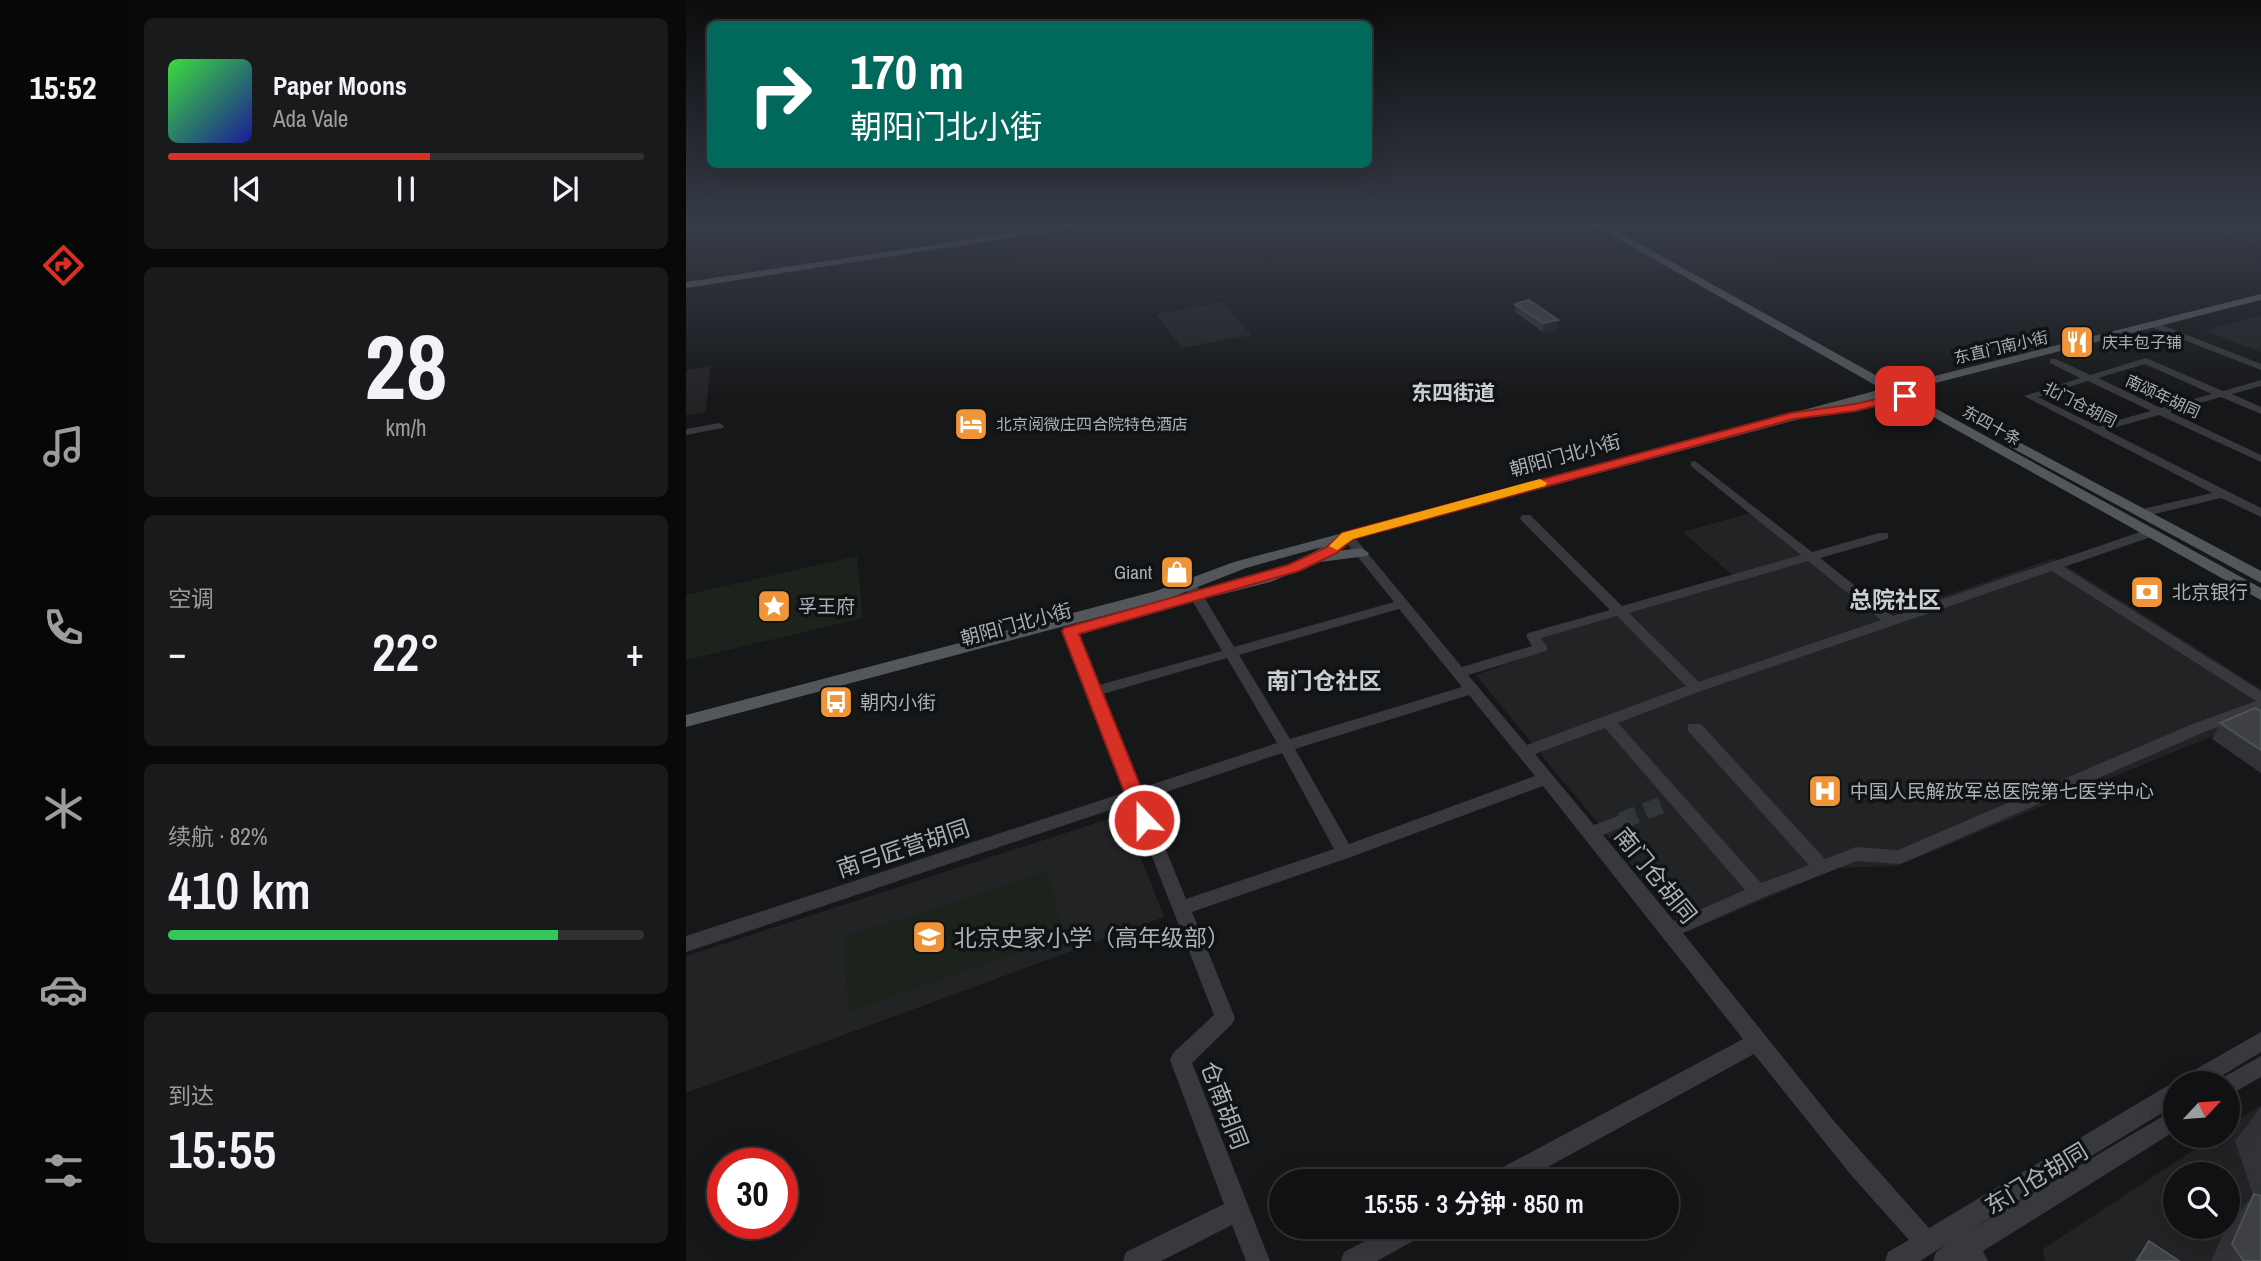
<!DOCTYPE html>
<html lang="zh">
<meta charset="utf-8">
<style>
body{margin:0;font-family:"Archivo Narrow","Noto Sans SC",sans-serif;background:#191a1b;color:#f1f3f6;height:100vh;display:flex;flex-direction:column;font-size:26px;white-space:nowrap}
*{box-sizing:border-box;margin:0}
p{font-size:23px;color:#9c9d9f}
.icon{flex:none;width:38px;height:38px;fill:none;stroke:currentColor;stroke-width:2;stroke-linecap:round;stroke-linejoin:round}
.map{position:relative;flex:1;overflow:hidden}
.panel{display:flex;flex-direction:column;gap:18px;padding:18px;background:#09090a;width:560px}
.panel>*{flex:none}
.banner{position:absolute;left:21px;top:21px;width:665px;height:147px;border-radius:10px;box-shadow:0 7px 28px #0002,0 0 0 2px #303132;background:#00695c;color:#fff;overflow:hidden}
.needle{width:46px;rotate:64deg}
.controls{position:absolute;left:1477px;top:1071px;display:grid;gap:14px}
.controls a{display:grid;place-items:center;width:77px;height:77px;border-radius:50%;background:#101112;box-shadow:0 7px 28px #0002,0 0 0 2px #303132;font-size:35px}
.speed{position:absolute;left:21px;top:1148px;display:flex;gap:14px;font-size:35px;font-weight:700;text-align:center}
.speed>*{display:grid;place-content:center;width:91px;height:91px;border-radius:50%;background:#101112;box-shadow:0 7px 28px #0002,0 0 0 2px #303132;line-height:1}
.speed .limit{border:10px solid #d22;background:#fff;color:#111}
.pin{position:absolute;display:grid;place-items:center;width:60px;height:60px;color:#fff;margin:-30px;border-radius:14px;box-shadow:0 4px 10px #0006}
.me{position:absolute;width:77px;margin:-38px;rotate:338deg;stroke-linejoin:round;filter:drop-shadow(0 0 5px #0008)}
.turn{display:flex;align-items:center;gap:24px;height:147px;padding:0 28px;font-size:32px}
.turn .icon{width:91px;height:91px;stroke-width:2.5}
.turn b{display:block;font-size:49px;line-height:60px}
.big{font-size:52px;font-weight:600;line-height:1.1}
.panel .card{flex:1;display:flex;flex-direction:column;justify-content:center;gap:10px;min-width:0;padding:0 24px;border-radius:10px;background:#191a1b}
.panel .dial{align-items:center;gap:0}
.dial b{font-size:91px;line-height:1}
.song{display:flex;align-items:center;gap:21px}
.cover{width:84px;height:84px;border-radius:10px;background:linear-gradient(135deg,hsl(120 70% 55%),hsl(240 70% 35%))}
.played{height:7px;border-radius:4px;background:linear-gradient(90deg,#d93025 55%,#303132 55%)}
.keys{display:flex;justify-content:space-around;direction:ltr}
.heat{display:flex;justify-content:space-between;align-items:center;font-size:38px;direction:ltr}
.charge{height:10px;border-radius:5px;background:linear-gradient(90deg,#34c759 82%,#303132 0)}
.trip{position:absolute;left:583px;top:1169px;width:410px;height:70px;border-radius:35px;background:#101112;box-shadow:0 7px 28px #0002,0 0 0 2px #303132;font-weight:600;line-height:70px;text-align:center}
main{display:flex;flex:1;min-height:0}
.tabs{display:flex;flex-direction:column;width:126px;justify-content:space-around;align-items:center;background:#060707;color:#9c9d9f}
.tabs .icon{width:49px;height:49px}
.tabs .selected{color:#d93025}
.tabs b{font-size:32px;color:#f1f3f6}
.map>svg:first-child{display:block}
.built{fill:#222325;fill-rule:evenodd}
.green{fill:#1c231c}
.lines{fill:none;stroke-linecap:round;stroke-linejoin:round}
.minor-tunnel{stroke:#333638;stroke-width:17;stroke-dasharray:17 9;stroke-linecap:butt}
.minor{fill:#37393d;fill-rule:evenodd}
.major{fill:#53575c;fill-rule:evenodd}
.wall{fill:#323336}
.shaded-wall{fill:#212224}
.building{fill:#3f4144;stroke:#4f5256;stroke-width:2}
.route{fill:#d93025;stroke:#8d1f18;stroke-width:2}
.slow{fill:#f59e0b}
.labels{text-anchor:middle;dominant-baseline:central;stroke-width:7;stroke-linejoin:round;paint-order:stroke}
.far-poi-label{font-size:16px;fill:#a8b0b8;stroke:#111213;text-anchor:start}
.far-street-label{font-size:16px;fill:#a8b0b8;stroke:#111213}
.street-label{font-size:19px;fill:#a8b0b8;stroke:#111213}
.poi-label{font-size:19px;fill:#a8b0b8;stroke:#111213;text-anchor:start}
.far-district-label{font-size:21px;font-weight:bold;fill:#c9ced4;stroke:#111213}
.quarter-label{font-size:23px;font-weight:bold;fill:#c9ced4;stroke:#111213}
.near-street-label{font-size:23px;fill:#a8b0b8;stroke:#111213}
.near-poi-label{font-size:23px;fill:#a8b0b8;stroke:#111213;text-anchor:start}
</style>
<main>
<nav class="tabs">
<b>15:52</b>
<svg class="icon selected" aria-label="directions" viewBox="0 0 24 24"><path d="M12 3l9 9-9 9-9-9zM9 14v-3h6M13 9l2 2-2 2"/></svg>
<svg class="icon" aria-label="music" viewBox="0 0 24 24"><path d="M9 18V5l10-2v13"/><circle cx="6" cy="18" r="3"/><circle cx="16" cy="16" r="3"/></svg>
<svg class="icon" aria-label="phone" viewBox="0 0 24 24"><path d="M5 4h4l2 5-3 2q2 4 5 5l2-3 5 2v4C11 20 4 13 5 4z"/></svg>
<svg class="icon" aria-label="climate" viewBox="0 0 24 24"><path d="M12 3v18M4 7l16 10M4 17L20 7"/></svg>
<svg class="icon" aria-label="car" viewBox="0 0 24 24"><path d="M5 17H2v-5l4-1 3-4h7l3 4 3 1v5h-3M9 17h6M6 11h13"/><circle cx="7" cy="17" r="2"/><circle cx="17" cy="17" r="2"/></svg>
<svg class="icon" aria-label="filters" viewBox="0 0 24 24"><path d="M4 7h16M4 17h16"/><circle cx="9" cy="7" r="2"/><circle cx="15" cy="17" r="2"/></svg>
</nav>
<section class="panel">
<div class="card">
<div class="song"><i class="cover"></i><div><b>Paper Moons</b><p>Ada Vale</p></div></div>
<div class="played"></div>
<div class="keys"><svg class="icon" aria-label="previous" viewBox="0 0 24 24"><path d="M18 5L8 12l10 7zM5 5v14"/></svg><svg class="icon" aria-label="pause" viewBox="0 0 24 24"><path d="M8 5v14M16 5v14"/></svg><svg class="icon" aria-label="next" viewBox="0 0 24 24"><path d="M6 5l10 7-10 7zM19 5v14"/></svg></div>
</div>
<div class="card dial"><b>28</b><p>km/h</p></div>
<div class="card"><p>空调</p>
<div class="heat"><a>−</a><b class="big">22°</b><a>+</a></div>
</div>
<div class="card"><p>续航 · 82%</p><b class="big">410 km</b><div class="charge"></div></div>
<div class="card"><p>到达</p><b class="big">15:55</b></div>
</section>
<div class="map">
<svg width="1575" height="1261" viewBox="0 0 1575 1261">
<rect width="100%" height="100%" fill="#161718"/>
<g class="built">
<path d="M1553 224 1575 225V247L1522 230Z"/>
<path d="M536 302 565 335 496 348 470 314Z"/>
<path d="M1575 315V352L1519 331Z"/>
<path d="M24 366 20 412 0 415V370Z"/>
<path d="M1064 513 1194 618 1368 558 1575 689V716L1211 866 1152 868 1001 932 790 675 859 650 854 638 1053 581 997 532Z"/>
<path d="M438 814 478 917 0 1093V956Z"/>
<path d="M1575 1105V1261H1359L1357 1249 1529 1136H1542V1127ZM1489 1174H1542V1227H1489Z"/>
</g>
<g class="green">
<path d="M171 556 177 618 0 660V595Z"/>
<path d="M362 872 377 938 162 1011 158 937Z"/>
</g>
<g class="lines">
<path class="minor-tunnel" d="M935 821 980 803"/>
<g class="minor">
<path d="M9 224H32L0 230V226Z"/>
<path d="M285 224H292L300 243H294Z"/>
<path d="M1468 322 1575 364V370L1465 327V323Z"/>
<path d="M1460 358 1537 391 1575 380V386L1546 394 1575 407V414L1535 397 1484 412 1575 455V462L1473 415 1420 430 1575 508V517L1535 498 1456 517 1452 516 1450 513 1452 510 1526 493 1338 396 1394 378 1364 363V359H1370L1404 375ZM1459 364 1526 394 1475 408 1412 378ZM1402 381 1465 411 1411 426 1352 397Z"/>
<path d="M33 423 38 426 37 428 0 435V429Z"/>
<path d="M1009 461 1126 552 1193 533H1201L1203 536 1201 539 1134 558 1207 616 1460 530H1468L1470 533 1468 536 1378 567 1575 691V711L1516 733 1219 862 1213 864 1171 861 1078 897 997 933 1148 1121 1243 1228 1481 1086 1489 1083V1105L1281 1232 1489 1109V1131L1297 1251 1302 1261H1247L1250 1252 1261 1244 1234 1261H1199L1202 1252 1223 1240 1165 1175 1068 1054 836 1181H803L806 1173 1057 1039 857 786 665 857 506 912 549 1018 546 1024 506 1063 584 1261H560L546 1225 475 1261H437L440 1252 538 1204 484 1060 487 1053 528 1015 445 803 0 952V936L440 792 377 631 384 627 391 631 413 685 536 651 497 585 499 582H509L548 647 708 602 655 536 657 533H665L776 667 846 646 840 636 842 633 924 610 836 521 834 518 836 515H844L936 606 1115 555 1005 466V462ZM1122 561 1195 620 1013 682 943 613ZM1366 571 1570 701 1504 725 1212 850 1170 847 1139 859 1015 724H1003L1001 728 1003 732 1123 865 1075 883 932 723 1015 691ZM713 609 776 687 604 739 553 655ZM931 616 1000 686 841 745 782 675 860 651 862 648 855 638ZM541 658 591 743 455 788 417 694ZM783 695 849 776 663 844 609 749ZM919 728 1059 890 988 921 917 835 941 825 944 821 941 817 935 815 908 825 849 754ZM596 753 648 849 500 899 459 799Z"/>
<path d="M1575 1032V1052L1524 1083H1495L1498 1076Z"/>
<path d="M1575 1056V1077L1542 1096V1083H1533L1534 1079Z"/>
<path d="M706 1227H742L738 1235 691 1261H655L658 1252Z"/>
</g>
<g class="major">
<path d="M387 224H413L0 288V282Z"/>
<path d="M906 224H918L1209 386 1575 294V300L1218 391 1575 588V600L1206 394 664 540 651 551 675 548 683 553 681 556 634 562 584 582 490 606 484 605 482 601 484 598 0 727V715L470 591 548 562 1196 389ZM636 547C591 575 537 584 486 597L560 568Z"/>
<path d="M1329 440 1575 571V583L1324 447 1322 444Z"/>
</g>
</g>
<g class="wall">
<path d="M829 304 872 320 871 330 857 332 829 312Z"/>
<path d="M1575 711V773L1526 739 1534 723Z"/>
<path d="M1575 1107V1261H1525L1539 1230 1567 1195 1549 1141Z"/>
<path d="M1463 1241 1493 1261H1448Z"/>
</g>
<g class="shaded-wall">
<path d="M300 224H317L300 227Z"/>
<path d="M872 320 871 330 857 332V323Z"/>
</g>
<g class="building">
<path d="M843 300 872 320 857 323 829 304Z"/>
<path d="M1569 708 1575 711V750L1534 723Z"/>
<path d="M1568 1194 1575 1196V1261H1558L1546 1244Z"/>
<path d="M1463 1241 1493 1261H1451Z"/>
</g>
<linearGradient id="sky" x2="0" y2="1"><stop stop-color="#0c0d0d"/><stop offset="0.56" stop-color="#363c48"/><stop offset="1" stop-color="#363c48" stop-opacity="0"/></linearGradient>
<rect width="1575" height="401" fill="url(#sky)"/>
<path class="route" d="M1219 393 1225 396 1223 398 1169 411 1108 419 667 539 651 553 613 571 393 634 468 820 465 825H451L449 820 376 631 378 628 602 565 641 547 656 533 1104 413 1169 404Z"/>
<path class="slow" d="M854 479 861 483 859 486 667 539 651 550 643 546 656 533Z"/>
<defs>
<g id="restaurant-square" transform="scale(1.75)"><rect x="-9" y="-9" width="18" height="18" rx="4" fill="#f09537" stroke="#111213"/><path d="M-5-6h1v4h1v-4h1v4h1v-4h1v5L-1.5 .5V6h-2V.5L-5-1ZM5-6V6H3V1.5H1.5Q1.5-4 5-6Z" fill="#fff"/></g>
<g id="hotel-square" transform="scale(1.75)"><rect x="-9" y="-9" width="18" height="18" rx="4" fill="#f09537" stroke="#111213"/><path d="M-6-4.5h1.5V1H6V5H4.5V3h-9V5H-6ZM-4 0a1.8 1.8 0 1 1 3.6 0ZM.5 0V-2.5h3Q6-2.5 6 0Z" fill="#fff"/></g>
<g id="shop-square" transform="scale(1.75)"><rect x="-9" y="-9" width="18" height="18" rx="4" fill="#f09537" stroke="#111213"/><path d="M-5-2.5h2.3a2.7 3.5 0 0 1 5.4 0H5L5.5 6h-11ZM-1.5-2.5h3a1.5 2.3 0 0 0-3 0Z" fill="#fff"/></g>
<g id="bank-square" transform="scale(1.75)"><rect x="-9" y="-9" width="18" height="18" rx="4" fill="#f09537" stroke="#111213"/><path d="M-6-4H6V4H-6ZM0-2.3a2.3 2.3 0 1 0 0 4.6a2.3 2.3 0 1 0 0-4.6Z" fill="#fff"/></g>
<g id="sight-square" transform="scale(1.75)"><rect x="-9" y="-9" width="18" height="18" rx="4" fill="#f09537" stroke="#111213"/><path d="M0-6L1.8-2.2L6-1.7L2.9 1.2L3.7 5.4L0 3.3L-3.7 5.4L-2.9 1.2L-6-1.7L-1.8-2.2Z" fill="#fff"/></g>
<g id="bus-square" transform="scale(1.75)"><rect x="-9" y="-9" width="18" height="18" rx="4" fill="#f09537" stroke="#111213"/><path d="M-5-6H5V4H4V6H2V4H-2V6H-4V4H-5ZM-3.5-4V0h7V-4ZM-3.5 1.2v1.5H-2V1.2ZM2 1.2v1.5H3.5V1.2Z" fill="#fff"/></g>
<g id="hospital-square" transform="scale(1.75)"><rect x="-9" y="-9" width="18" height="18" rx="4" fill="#f09537" stroke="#111213"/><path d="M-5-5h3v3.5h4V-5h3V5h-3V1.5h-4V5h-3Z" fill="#fff"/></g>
<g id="school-square" transform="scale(1.75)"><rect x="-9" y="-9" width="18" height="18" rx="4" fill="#f09537" stroke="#111213"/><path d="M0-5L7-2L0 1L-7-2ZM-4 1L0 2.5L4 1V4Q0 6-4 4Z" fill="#fff"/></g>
</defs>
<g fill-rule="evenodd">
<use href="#restaurant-square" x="1391" y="342"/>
<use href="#hotel-square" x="285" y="424"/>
<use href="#shop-square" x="491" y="572"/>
<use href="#bank-square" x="1461" y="592"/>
<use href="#sight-square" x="88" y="606"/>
<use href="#bus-square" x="150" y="702"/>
<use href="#hospital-square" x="1139" y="791"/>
<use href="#school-square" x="243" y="937"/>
</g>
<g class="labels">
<g class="far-poi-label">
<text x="1416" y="342">庆丰包子铺</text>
<text x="310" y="424">北京阅微庄四合院特色酒店</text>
</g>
<g class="far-street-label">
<text transform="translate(1315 347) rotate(-13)">东直门南小街</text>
<text transform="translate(1477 396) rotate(25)">南颂年胡同</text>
<text transform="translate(1394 404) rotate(27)">北门仓胡同</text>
<text transform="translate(1306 425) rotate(29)">东四十条</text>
</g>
<g class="street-label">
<text transform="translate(879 455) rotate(-15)">朝阳门北小街</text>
<text transform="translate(330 624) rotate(-15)">朝阳门北小街</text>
</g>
<g class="poi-label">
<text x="466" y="572" text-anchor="end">Giant</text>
<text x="1486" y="592">北京银行</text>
<text x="112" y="606">孚王府</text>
<text x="174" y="702">朝内小街</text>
<text x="1164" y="791">中国人民解放军总医院第七医学中心</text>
</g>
<g class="far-district-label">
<text x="767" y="392">东四街道</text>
</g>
<g class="quarter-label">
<text x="1209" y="599">总院社区</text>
<text x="638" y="680">南门仓社区</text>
</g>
<g class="near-street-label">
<text transform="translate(217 848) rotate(-18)">南弓匠营胡同</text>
<text transform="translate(970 875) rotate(51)">南门仓胡同</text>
<text transform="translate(539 1105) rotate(69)">仓南胡同</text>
<text transform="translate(1350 1178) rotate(-31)">东门仓胡同</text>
</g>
<g class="near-poi-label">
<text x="268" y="937">北京史家小学（高年级部）</text>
</g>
</g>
</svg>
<div class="controls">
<a><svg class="needle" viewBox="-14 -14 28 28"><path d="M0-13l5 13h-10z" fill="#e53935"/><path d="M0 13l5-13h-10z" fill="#9c9d9f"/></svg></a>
<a><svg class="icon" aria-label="search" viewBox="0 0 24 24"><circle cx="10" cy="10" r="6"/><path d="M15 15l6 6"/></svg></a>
</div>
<div class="speed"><div class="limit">30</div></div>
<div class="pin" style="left:1219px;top:396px;background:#d93025"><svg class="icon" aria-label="arrive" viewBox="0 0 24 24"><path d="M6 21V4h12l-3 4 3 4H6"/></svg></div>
<svg class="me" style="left:458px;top:820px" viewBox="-20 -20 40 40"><circle r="17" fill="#d93025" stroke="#fff" stroke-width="3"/><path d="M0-11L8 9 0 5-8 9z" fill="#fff"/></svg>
<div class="trip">15:55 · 3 分钟 · 850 m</div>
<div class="banner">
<div class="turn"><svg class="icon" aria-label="right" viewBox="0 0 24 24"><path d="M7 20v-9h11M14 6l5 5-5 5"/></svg><div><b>170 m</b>朝阳门北小街</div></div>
</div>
</div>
</main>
